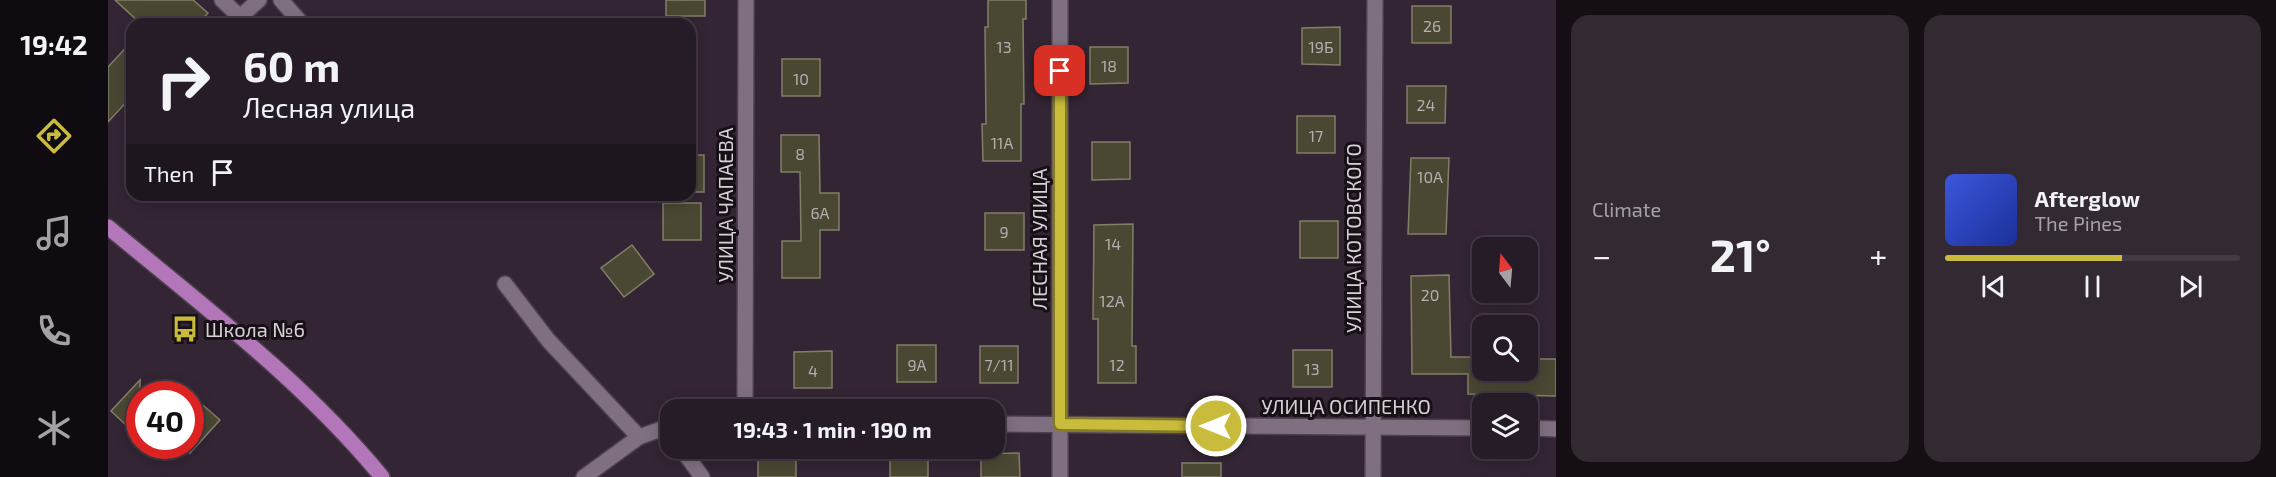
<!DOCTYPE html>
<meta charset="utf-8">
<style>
body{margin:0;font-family:"Exo 2",sans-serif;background:#322933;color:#f1f3f6;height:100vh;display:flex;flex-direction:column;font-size:22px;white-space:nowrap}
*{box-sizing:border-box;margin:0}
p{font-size:20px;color:#a4a1a7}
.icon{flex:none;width:33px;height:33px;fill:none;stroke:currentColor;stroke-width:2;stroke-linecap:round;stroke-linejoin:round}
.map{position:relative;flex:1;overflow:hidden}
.side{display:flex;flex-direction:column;gap:15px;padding:15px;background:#150f15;width:720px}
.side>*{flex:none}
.hud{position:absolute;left:18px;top:18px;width:570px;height:183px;border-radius:18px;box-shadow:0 3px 15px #0003,0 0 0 2px #423a44;background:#261c27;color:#f1f3f6;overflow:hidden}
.needle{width:39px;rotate:344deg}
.tools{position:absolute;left:1364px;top:237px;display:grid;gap:12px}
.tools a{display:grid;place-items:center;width:66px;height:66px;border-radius:12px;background:#261c27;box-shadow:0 3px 15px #0003,0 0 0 2px #423a44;font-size:30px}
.speed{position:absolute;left:18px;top:381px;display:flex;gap:12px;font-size:30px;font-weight:700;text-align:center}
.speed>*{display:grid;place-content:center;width:78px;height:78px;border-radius:50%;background:#261c27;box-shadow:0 3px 15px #0003,0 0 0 2px #423a44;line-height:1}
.speed .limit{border:9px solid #d22;background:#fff;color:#111}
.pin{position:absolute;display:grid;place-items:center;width:51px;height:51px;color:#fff;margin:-26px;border-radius:12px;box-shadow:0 3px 9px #0006}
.me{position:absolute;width:66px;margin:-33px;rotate:270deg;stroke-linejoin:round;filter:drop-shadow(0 0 4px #0008)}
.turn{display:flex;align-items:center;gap:21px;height:126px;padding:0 18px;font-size:27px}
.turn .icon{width:78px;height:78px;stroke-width:2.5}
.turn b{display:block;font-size:42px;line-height:51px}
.then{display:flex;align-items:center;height:57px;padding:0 18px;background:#0003;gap:12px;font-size:22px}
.big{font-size:45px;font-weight:700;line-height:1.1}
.side .card{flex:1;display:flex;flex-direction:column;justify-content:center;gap:9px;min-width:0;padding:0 21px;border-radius:18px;background:#322933}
.song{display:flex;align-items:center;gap:18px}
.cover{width:72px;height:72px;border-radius:9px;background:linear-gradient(135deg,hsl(230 70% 55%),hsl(230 70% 35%))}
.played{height:6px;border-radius:3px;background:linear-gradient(90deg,#c9bb3b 60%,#423a44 60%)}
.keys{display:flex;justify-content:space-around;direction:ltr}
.heat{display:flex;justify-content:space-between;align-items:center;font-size:33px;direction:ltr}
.side .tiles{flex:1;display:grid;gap:15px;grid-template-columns:repeat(2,1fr)}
.trip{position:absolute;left:552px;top:399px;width:345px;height:60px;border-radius:18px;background:#261c27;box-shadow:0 3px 15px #0003,0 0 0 2px #423a44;font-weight:700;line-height:60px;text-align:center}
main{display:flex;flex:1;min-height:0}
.tabs{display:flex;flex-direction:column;width:108px;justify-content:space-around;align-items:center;background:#0f0b10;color:#a4a1a7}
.tabs .icon{width:42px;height:42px}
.tabs .on{color:#c9bb3b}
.tabs b{font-size:27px;color:#f1f3f6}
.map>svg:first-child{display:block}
.building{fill:#4a4833;stroke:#817f69;stroke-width:1.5}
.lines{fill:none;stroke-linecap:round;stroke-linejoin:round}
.minor-casing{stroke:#4c404d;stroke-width:18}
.major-casing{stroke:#4c404d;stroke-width:18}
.minor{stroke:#806f81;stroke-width:15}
.major{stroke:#b376b9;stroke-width:15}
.route-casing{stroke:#837a26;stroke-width:15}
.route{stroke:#c9bb3b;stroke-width:10}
.labels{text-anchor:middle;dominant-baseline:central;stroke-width:6;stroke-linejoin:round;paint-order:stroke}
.number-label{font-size:16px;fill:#b5adb0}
.street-label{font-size:20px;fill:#d9cfd9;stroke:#171117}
.poi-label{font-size:20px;fill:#d9cfd9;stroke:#171117;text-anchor:start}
</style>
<main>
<nav class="tabs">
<b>19:42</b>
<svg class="icon on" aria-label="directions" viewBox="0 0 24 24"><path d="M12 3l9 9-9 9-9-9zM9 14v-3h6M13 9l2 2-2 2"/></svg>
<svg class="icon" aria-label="music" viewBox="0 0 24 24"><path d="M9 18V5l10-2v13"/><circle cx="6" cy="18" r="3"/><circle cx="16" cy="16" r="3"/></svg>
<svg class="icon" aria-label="phone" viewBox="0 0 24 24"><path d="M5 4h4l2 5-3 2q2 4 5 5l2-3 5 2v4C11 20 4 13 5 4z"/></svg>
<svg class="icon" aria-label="climate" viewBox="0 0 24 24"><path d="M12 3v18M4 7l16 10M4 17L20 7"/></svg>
</nav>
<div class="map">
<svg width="1448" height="477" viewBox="0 0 1448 477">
<rect width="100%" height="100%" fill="#332534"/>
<g class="building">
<path d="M7 0H85L100 13 90 24H33Z"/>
<rect x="558" y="0" width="39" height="16"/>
<path d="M880 0H918V19H915L916 104H913V161H875L874 124H878L877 27H880Z"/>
<rect x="1304" y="6" width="39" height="37"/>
<path d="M1232 27V65L1194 64V28Z"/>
<path d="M24 41V96L0 122V67Z"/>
<path d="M982 47H1020V83L982 84Z"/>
<rect x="674" y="59" width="38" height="37"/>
<path d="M1299 86H1338L1337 123H1299Z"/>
<rect x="1189" y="116" width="38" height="37"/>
<path d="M673 135H711L712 193H731V230H712V278H674V241H693L692 172H673Z"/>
<path d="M984 142H1022V179L984 180Z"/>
<rect x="582" y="155" width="14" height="37"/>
<path d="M1303 158H1341L1338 234H1300Z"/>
<rect x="555" y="203" width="38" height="37"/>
<rect x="877" y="213" width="39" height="37"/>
<rect x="1192" y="221" width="38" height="37"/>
<path d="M1025 224 1024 346H1028V383H990V319H985L986 225Z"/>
<path d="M524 245 546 274 516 297 493 268Z"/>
<path d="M1341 275 1343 357H1374V370H1419V359H1448V396L1360 394V374H1304L1303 276Z"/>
<rect x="789" y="345" width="39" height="37"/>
<rect x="872" y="346" width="38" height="37"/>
<rect x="1185" y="350" width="39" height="37"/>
<path d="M724 351V388H686V352Z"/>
<path d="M32 380V438L3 411Z"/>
<path d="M82 394 112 420 82 453Z"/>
<path d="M911 453 912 477H873V454Z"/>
<rect x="650" y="456" width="38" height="21"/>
<rect x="782" y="456" width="38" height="21"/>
<rect x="1074" y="463" width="39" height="14"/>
</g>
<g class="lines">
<g class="minor-casing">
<g id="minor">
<path d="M114 0 132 17 151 0"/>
<path d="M173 0 194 24"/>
<path d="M952 0V477"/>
<path d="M397 284 440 340 531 437"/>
<path d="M637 410 638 0"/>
<path d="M886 424 1374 428"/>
<path d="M1419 428 1448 429"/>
<path d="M573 448 594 477"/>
<path d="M476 477 531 437 562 426"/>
<path d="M1265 477 1267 0"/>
</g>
</g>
<g class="major-casing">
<path id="major" d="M0 227C95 306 195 381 274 477"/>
</g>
<use href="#minor" class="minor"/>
<use href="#major" class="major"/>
</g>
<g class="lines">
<g class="route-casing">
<path id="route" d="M952 71V424L1108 426"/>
</g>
<use href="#route" class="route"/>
</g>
<defs>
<g id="bus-bare" transform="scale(2.07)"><path d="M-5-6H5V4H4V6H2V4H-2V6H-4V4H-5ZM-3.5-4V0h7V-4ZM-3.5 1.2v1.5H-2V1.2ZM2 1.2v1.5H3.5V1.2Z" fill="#c9bb3b" stroke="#171117" stroke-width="2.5" paint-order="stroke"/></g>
</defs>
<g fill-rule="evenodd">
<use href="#bus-bare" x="77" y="329"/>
</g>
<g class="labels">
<g class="number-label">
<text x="1324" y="25">26</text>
<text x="896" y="46">13</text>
<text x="1213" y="46">19Б</text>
<text x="1001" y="65">18</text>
<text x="693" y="78">10</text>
<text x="1318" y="104">24</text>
<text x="1208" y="135">17</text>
<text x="894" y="142">11А</text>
<text x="692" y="153">8</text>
<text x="1322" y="176">10А</text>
<text x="712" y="212">6А</text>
<text x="896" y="231">9</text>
<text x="1005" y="243">14</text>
<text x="1322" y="294">20</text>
<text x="1004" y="300">12А</text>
<text x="809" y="364">9А</text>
<text x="891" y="364">7/11</text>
<text x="1009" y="364">12</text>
<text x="1204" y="368">13</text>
<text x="705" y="370">4</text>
</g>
<g class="street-label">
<text transform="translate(617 205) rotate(-90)">УЛИЦА ЧАПАЕВА</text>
<text transform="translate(1245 238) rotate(-90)">УЛИЦА КОТОВСКОГО</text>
<text transform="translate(931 239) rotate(-90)">ЛЕСНАЯ УЛИЦА</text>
<text x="1238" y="406">УЛИЦА ОСИПЕНКО</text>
</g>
<g class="poi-label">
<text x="97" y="329">Школа №6</text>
</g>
</g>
</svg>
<div class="tools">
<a><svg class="needle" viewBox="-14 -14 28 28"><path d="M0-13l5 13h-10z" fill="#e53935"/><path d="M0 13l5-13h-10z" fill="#a4a1a7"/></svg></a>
<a><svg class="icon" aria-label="search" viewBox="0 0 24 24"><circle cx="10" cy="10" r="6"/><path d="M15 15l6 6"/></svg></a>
<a><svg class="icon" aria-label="layers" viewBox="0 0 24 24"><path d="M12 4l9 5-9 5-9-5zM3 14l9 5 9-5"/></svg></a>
</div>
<div class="speed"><div class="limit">40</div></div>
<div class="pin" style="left:952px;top:71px;background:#d93025"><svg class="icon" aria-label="arrive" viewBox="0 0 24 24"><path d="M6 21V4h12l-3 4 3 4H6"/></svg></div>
<svg class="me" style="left:1108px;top:426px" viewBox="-20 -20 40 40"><circle r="17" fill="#c9bb3b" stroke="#fff" stroke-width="3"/><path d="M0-11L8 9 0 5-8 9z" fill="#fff"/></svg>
<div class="trip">19:43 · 1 min · 190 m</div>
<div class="hud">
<div class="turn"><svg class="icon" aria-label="right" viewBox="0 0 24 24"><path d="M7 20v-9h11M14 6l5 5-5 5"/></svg><div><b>60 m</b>Лесная улица</div></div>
<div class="then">Then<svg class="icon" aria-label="arrive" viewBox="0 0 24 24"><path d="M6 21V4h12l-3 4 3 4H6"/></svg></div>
</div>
</div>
<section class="side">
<div class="tiles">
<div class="card"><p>Climate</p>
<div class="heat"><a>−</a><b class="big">21°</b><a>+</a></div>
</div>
<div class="card">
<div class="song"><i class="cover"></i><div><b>Afterglow</b><p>The Pines</p></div></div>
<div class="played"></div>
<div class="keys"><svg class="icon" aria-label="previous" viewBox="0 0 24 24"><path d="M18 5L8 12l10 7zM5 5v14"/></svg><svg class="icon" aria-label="pause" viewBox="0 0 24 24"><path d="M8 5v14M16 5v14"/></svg><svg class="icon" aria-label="next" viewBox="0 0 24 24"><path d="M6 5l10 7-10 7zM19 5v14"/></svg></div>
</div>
</div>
</section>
</main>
